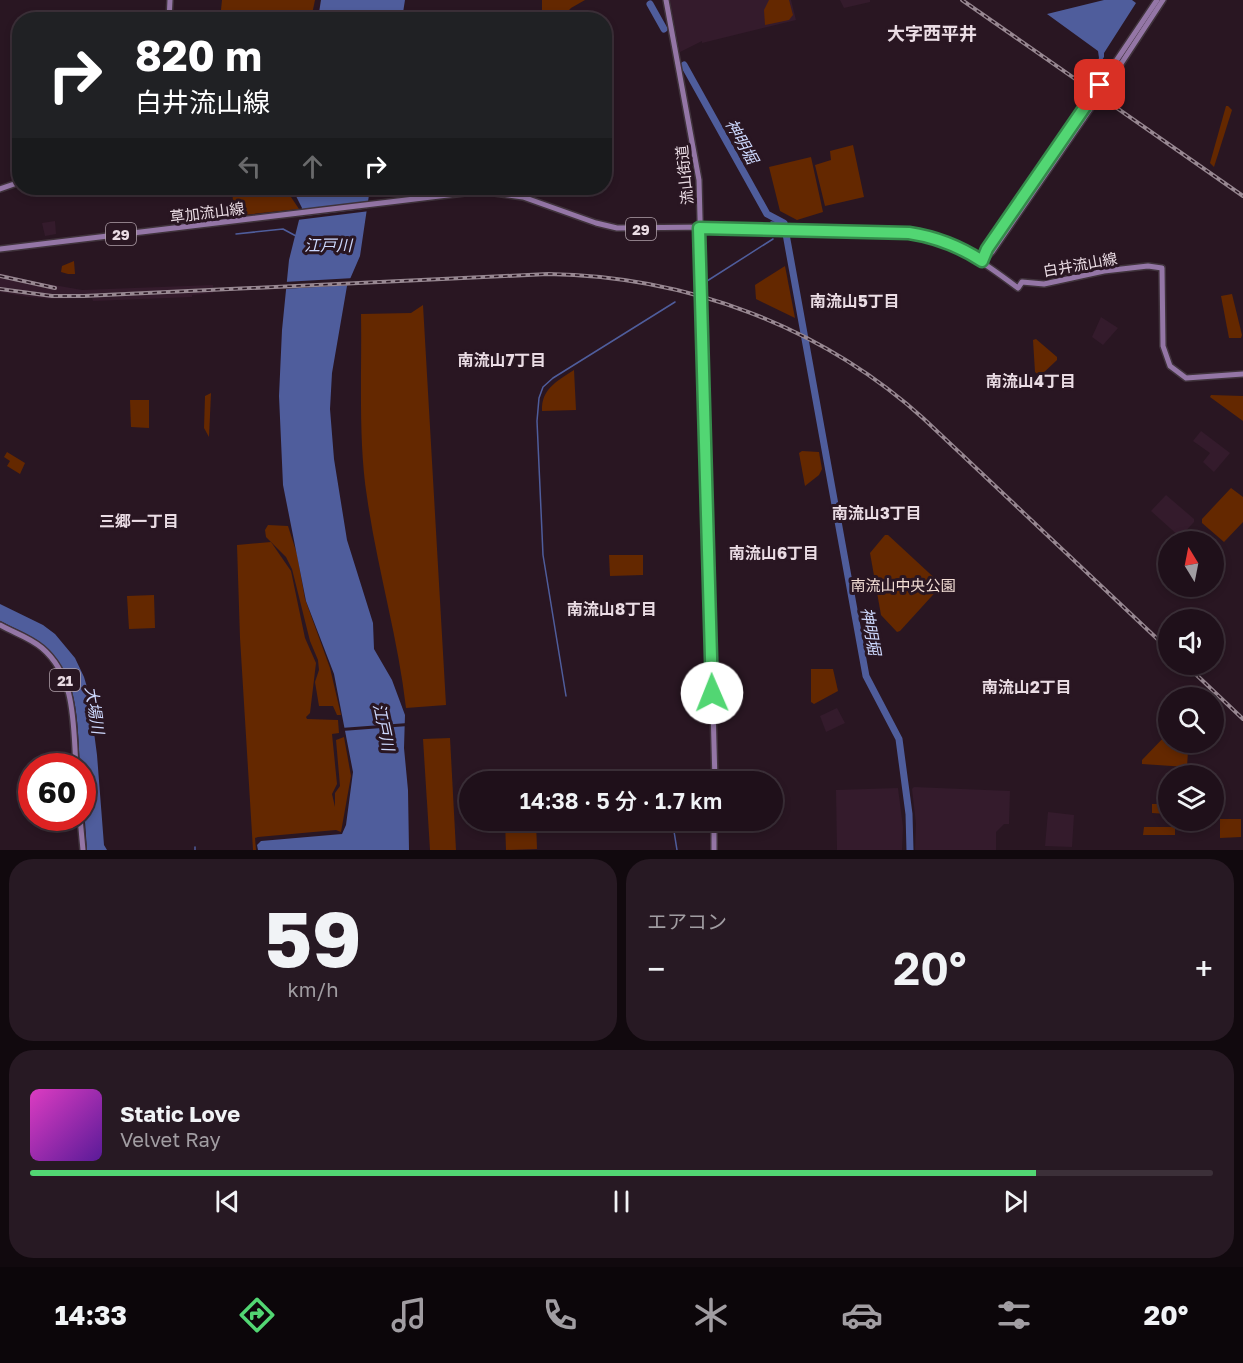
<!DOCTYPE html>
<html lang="ja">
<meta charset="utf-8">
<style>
body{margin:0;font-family:"Golos Text","Noto Sans JP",sans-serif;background:#271923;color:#f1f3f6;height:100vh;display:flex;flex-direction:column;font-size:22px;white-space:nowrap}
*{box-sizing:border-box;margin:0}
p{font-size:20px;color:#a19da2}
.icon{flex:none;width:33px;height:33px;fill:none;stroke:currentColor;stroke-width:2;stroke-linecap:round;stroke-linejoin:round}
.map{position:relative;height:850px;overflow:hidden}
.sheet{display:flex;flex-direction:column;gap:9px;padding:9px;background:#11090e;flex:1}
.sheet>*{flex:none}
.banner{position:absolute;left:12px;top:12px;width:600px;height:183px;border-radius:24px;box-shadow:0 3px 9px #0003,0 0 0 2px #3c3039;background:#202124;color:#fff;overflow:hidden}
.needle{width:39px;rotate:350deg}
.buttons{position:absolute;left:1158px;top:531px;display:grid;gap:12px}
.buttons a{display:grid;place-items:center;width:66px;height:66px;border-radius:50%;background:#1f101a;box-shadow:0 3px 9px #0003,0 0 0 2px #3c3039;font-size:30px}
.speed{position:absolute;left:18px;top:753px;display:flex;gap:12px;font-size:30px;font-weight:700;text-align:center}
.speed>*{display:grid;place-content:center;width:78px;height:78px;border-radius:50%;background:#1f101a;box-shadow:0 3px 9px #0003,0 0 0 2px #3c3039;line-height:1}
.speed .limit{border:9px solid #d22;background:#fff;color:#111}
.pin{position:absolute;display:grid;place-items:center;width:51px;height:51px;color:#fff;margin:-26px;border-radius:12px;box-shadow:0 3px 9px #0006}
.me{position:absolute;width:66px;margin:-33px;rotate:359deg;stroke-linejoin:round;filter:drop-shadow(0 0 4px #0008)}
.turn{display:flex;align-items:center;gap:21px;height:126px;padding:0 24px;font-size:27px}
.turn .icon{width:78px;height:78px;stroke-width:2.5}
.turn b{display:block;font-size:42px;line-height:51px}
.lanes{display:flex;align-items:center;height:57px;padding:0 24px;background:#0003;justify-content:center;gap:30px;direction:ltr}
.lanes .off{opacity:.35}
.big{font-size:45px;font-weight:600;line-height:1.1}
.sheet .widget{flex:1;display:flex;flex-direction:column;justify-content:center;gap:9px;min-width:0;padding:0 21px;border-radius:24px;background:#271923}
.sheet .dial{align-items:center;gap:0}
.dial b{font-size:78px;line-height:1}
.song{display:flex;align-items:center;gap:18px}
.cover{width:72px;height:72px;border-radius:9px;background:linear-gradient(135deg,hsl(310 70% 55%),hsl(270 70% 35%))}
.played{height:6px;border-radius:3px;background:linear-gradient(90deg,#52d673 85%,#3c3039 85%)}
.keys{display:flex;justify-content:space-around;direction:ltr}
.heat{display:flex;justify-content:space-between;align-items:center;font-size:33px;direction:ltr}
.sheet .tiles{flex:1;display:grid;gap:9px;grid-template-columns:1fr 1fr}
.widget:last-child{grid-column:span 2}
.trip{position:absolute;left:459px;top:771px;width:324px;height:60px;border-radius:30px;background:#1f101a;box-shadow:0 3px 9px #0003,0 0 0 2px #3c3039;font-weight:600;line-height:60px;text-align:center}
.tab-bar{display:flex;height:96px;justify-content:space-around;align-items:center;background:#0c060a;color:#a19da2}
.tab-bar .icon{width:42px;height:42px}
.tab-bar .selected{color:#52d673}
.tab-bar b{font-size:27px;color:#f1f3f6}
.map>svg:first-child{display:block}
.built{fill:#341b2c}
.green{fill:#642800}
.water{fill:#4f5d9c}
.pier{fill:#291622}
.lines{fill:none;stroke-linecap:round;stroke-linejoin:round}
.stream{stroke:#4f5d9c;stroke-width:1.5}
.river{stroke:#4f5d9c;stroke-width:7}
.major-casing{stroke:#40333c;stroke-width:8}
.major{stroke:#9476a6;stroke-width:5}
.rail-casing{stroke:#978791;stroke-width:4}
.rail{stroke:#291622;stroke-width:1.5;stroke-dasharray:4.5;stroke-linecap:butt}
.major-bridge-casing{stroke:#40333c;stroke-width:8;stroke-linecap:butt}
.major-bridge{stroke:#9476a6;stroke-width:5}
.route-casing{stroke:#358b4b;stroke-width:15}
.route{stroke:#52d673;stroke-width:10}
.labels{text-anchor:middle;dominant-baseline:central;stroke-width:6;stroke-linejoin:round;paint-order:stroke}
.shield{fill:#291622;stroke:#b0a1aa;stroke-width:1.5}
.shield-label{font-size:14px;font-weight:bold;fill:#eadce4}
.street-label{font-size:15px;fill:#eadce4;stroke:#291622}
.park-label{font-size:15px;fill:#f3ded5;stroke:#291622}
.water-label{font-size:16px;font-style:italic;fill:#cdd8fd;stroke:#291622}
.neighbourhood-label{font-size:16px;font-weight:bold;fill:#eadce4;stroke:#291622}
.quarter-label{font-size:18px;font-weight:bold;fill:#eadce4;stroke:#291622}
</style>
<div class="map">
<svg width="1243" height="850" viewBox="0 0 1243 850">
<rect width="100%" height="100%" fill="#291622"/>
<g class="built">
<path d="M670 0H791L796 20 702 43V41L680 52Z"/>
<path d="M840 0H870V2L844 8Z"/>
<path d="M55 221 56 234 45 236 42 223Z"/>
<path d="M0 273 31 281 82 290 213 285V293L192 295V297L93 301 92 298 52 299 29 297 0 292Z"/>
<path d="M1101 317 1118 328 1103 345 1092 337Z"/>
<path d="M1201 431 1230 453 1214 472 1203 462 1210 453 1193 441Z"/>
<path d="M1166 495 1194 519V522L1180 537 1151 511Z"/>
<path d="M837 708 845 723 826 732 820 716Z"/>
<path d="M914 787 1010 791 1009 824H1004L996 832V850H915L916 824 912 789Z"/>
<path d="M898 788 903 827 902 850H837L836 790Z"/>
<path d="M1048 812 1074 815 1072 847 1045 846Z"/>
</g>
<g class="green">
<path d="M222 0H315L311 19H220Z"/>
<path d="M542 0H585L571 8 560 19H549L542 16Z"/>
<path d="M769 0H789L793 15 789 20 765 25 764 10Z"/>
<path d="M1226 106H1228L1232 110 1214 167 1210 163Z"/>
<path d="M853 145 864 197 825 206 815 165 831 160 830 151Z"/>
<path d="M811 157 823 212 797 220 780 211 769 167Z"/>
<path d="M232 188H290L289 194 299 209 234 216Z"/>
<path d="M74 261 75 274H68L61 272 62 266Z"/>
<path d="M785 266 795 318 756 299 755 285Z"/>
<path d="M1232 294 1242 335 1241 338H1229L1221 296Z"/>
<path d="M423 305 446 705 406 708C398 637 377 568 367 497 358 440 362 372 361 314L411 313Z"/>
<path d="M1036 339 1057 357V360L1040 376 1035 372 1033 340Z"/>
<path d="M574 370 576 410 542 411C541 389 557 381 574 370Z"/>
<path d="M211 393 209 437 204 428 205 396Z"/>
<path d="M1211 395 1243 396V421L1210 397Z"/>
<path d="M130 400H149V428L131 427Z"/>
<path d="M802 451 819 452 822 469 819 475 805 486 799 453Z"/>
<path d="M7 452 25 463 20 474 7 466 10 461 4 457Z"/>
<path d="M1231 488 1243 497V522L1224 542 1202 523V519Z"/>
<path d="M268 525 288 526 297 554 305 599 330 668 341 715H337L333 706H319L315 682 319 670 318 660 310 641 292 569 286 557 266 537 265 530Z"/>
<path d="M885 535H888L941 584V586L900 631 897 632 881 615 870 553Z"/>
<path d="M271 542 291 571 305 638 316 663 310 713 306 717 307 719 338 720 339 733 332 734 337 784 332 794 335 807V793L340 786 336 740 344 737 351 776 341 832 336 830 258 837 255 838 256 850H253L240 638 237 545Z"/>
<path d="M609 555H643V575L610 576Z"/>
<path d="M154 595 155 628 129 629 127 596Z"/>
<path d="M811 669H833L838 691 814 704 811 702Z"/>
<path d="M1168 733V742L1178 743 1188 751 1187 767 1142 764V760Z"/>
<path d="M450 738 456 850H430L423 739Z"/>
<path d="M1152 804H1168V814L1152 813Z"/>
<path d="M1220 819H1241V837L1220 838Z"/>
<path d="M505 821H536L537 849 506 850Z"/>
<path d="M1144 827H1175V835H1143Z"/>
</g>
<g class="water">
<path d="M321 0H405L402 19H318Z"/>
<path d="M1104 0H1132L1136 3 1104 53V57L1098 66 1096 64 1099 58 1098 51 1047 14Z"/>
<path d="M295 188H370L360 256 347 286 332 373 330 409 334 459 347 540 373 623 374 649 392 680 405 715 404 748 408 790 409 850H258L257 845 261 841 342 834 346 825 353 772 334 674 306 601 283 485 279 396 282 330 289 260 302 208 294 192Z"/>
<path d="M0 604 43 625 55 634 75 658 84 677 89 694 97 755 104 845 107 850H87L83 794 82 766H80C77 722 80 674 41 643 29 634 14 628 0 621Z"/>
</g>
<g class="pier">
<path d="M371 208 370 211 297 220V217Z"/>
<path d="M354 278 350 285 283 289 284 282Z"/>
<path d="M408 723V726L342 731 341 728Z"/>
</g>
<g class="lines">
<g class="stream">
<path d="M771 222 784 223"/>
<path d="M236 234 283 229 296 236"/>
<path d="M707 281 773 239"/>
<path d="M566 696 543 555 537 421 539 398 543 387 553 378 675 302"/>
<path d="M673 825 677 850"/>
<path d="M195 850V847"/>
</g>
<g class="river">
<path d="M650 4 664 29"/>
<path d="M684 65 767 214 784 223"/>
<path d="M786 234 866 676 899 739 909 814 910 850"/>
</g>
<g class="major-casing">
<g id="major">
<path d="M666 0 699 180 715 782"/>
<path d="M169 20 170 0"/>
<path d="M1110 70 1157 0"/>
<path d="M1115 73 1163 0"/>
<path d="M0 189 20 182"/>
<path d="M0 249 481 191 523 197 596 223 617 228 708 227 909 233C954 240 982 261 1018 288L1022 282 1044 284 1104 271 1148 266 1162 268 1163 346 1170 366 1186 378 1243 374"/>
<path d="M983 259 987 249 1079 115"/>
<path d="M983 261 992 252 1084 118"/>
<path d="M0 625C14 633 29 637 42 648 76 677 73 725 76 766"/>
<path d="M80 818 83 850"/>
<path d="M714 820V850"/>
</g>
</g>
<use href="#major" class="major"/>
<g class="rail-casing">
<g id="rail">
<path d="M962 0 1243 196"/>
<path d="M0 276 55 288"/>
<path d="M0 289 52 296H84L548 274C686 276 821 326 924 419L1168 649"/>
<path d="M1185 664 1243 719"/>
</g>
</g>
<use href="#rail" class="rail"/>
<g class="major-bridge-casing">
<g id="major-bridge">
<path d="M1079 115 1110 70"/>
<path d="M1084 118 1115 73"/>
</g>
</g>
<use href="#major-bridge" class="major-bridge"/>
</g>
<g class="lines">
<g class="route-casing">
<path id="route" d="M712 693 699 228 909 233C936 237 959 246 982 261L987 249 1100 85"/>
</g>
<use href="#route" class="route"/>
</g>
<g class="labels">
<g class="shield">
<rect x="626" y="218" width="30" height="22" rx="4.5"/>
<rect x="106" y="223" width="30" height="22" rx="4.5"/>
<rect x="50" y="669" width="30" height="22" rx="4.5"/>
</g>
<g class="shield-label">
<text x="641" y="229">29</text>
<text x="121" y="234">29</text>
<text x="65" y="680">21</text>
</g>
<g class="street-label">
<text transform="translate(684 175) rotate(-96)">流山街道</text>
<text transform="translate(207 212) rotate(-7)">草加流山線</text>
<text transform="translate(1080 264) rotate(-10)">白井流山線</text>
</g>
<g class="park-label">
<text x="903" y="585">南流山中央公園</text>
</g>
<g class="water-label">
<text transform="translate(742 141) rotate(61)">神明堀</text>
<text x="328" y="245">江戸川</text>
<text transform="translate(871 631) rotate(80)">神明堀</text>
<text transform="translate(95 710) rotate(81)">大場川</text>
<text transform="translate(384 727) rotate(78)">江戸川</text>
</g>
<g class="neighbourhood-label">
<text x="855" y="301">南流山5丁目</text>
<text x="502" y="360">南流山7丁目</text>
<text x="1031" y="381">南流山4丁目</text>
<text x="877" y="513">南流山3丁目</text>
<text x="139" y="521">三郷一丁目</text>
<text x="774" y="553">南流山6丁目</text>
<text x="612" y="609">南流山8丁目</text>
<text x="1027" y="687">南流山2丁目</text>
</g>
<g class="quarter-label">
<text x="932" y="33">大字西平井</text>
</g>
</g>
</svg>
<div class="buttons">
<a><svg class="needle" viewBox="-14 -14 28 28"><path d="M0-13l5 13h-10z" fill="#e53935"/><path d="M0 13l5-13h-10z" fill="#a19da2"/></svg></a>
<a><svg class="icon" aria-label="sound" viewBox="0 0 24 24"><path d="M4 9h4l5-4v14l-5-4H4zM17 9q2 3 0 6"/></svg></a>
<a><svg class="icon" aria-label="search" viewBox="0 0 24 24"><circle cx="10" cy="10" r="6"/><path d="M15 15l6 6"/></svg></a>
<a><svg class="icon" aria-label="layers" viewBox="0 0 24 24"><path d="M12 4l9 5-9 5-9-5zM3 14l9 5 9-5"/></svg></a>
</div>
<div class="speed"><div class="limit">60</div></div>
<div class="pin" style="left:1100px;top:85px;background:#d93025"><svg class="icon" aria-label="arrive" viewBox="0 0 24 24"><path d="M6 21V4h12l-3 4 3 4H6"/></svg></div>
<svg class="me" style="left:712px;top:693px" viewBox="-20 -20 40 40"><circle r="19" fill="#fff"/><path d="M0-13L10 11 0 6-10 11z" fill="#52d673"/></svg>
<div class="trip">14:38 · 5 分 · 1.7 km</div>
<div class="banner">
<div class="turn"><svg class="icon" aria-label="right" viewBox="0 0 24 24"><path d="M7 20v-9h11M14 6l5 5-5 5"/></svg><div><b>820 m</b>白井流山線</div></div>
<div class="lanes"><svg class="icon off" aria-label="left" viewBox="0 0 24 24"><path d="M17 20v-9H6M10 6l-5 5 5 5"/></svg><svg class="icon off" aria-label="ahead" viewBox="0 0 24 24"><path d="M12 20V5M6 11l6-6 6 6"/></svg><svg class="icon" aria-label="right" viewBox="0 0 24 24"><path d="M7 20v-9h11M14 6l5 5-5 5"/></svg></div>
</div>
</div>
<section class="sheet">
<div class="tiles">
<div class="widget dial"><b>59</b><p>km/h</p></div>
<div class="widget"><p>エアコン</p>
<div class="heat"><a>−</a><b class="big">20°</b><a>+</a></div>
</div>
<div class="widget">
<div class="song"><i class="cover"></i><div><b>Static Love</b><p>Velvet Ray</p></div></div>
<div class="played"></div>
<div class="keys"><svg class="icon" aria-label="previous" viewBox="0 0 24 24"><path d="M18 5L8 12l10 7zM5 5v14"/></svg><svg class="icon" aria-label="pause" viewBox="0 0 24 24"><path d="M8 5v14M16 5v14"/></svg><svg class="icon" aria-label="next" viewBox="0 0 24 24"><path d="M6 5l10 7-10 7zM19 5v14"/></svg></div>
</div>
</div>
</section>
<nav class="tab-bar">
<b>14:33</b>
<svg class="icon selected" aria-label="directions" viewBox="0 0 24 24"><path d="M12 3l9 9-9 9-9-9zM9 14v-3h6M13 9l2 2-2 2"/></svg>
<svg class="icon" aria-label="music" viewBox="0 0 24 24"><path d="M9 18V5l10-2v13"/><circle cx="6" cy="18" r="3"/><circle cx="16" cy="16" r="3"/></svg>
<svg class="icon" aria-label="phone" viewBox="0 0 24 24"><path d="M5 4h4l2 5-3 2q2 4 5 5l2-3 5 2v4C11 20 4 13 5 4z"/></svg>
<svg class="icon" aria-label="climate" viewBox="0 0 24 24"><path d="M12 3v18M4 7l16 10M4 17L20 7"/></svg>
<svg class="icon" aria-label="car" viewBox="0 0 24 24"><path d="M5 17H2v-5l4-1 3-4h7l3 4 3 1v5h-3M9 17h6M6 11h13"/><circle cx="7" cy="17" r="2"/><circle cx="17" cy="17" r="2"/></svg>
<svg class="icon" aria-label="filters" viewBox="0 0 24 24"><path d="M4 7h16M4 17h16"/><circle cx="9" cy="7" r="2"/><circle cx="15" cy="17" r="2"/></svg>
<b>20°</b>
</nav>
